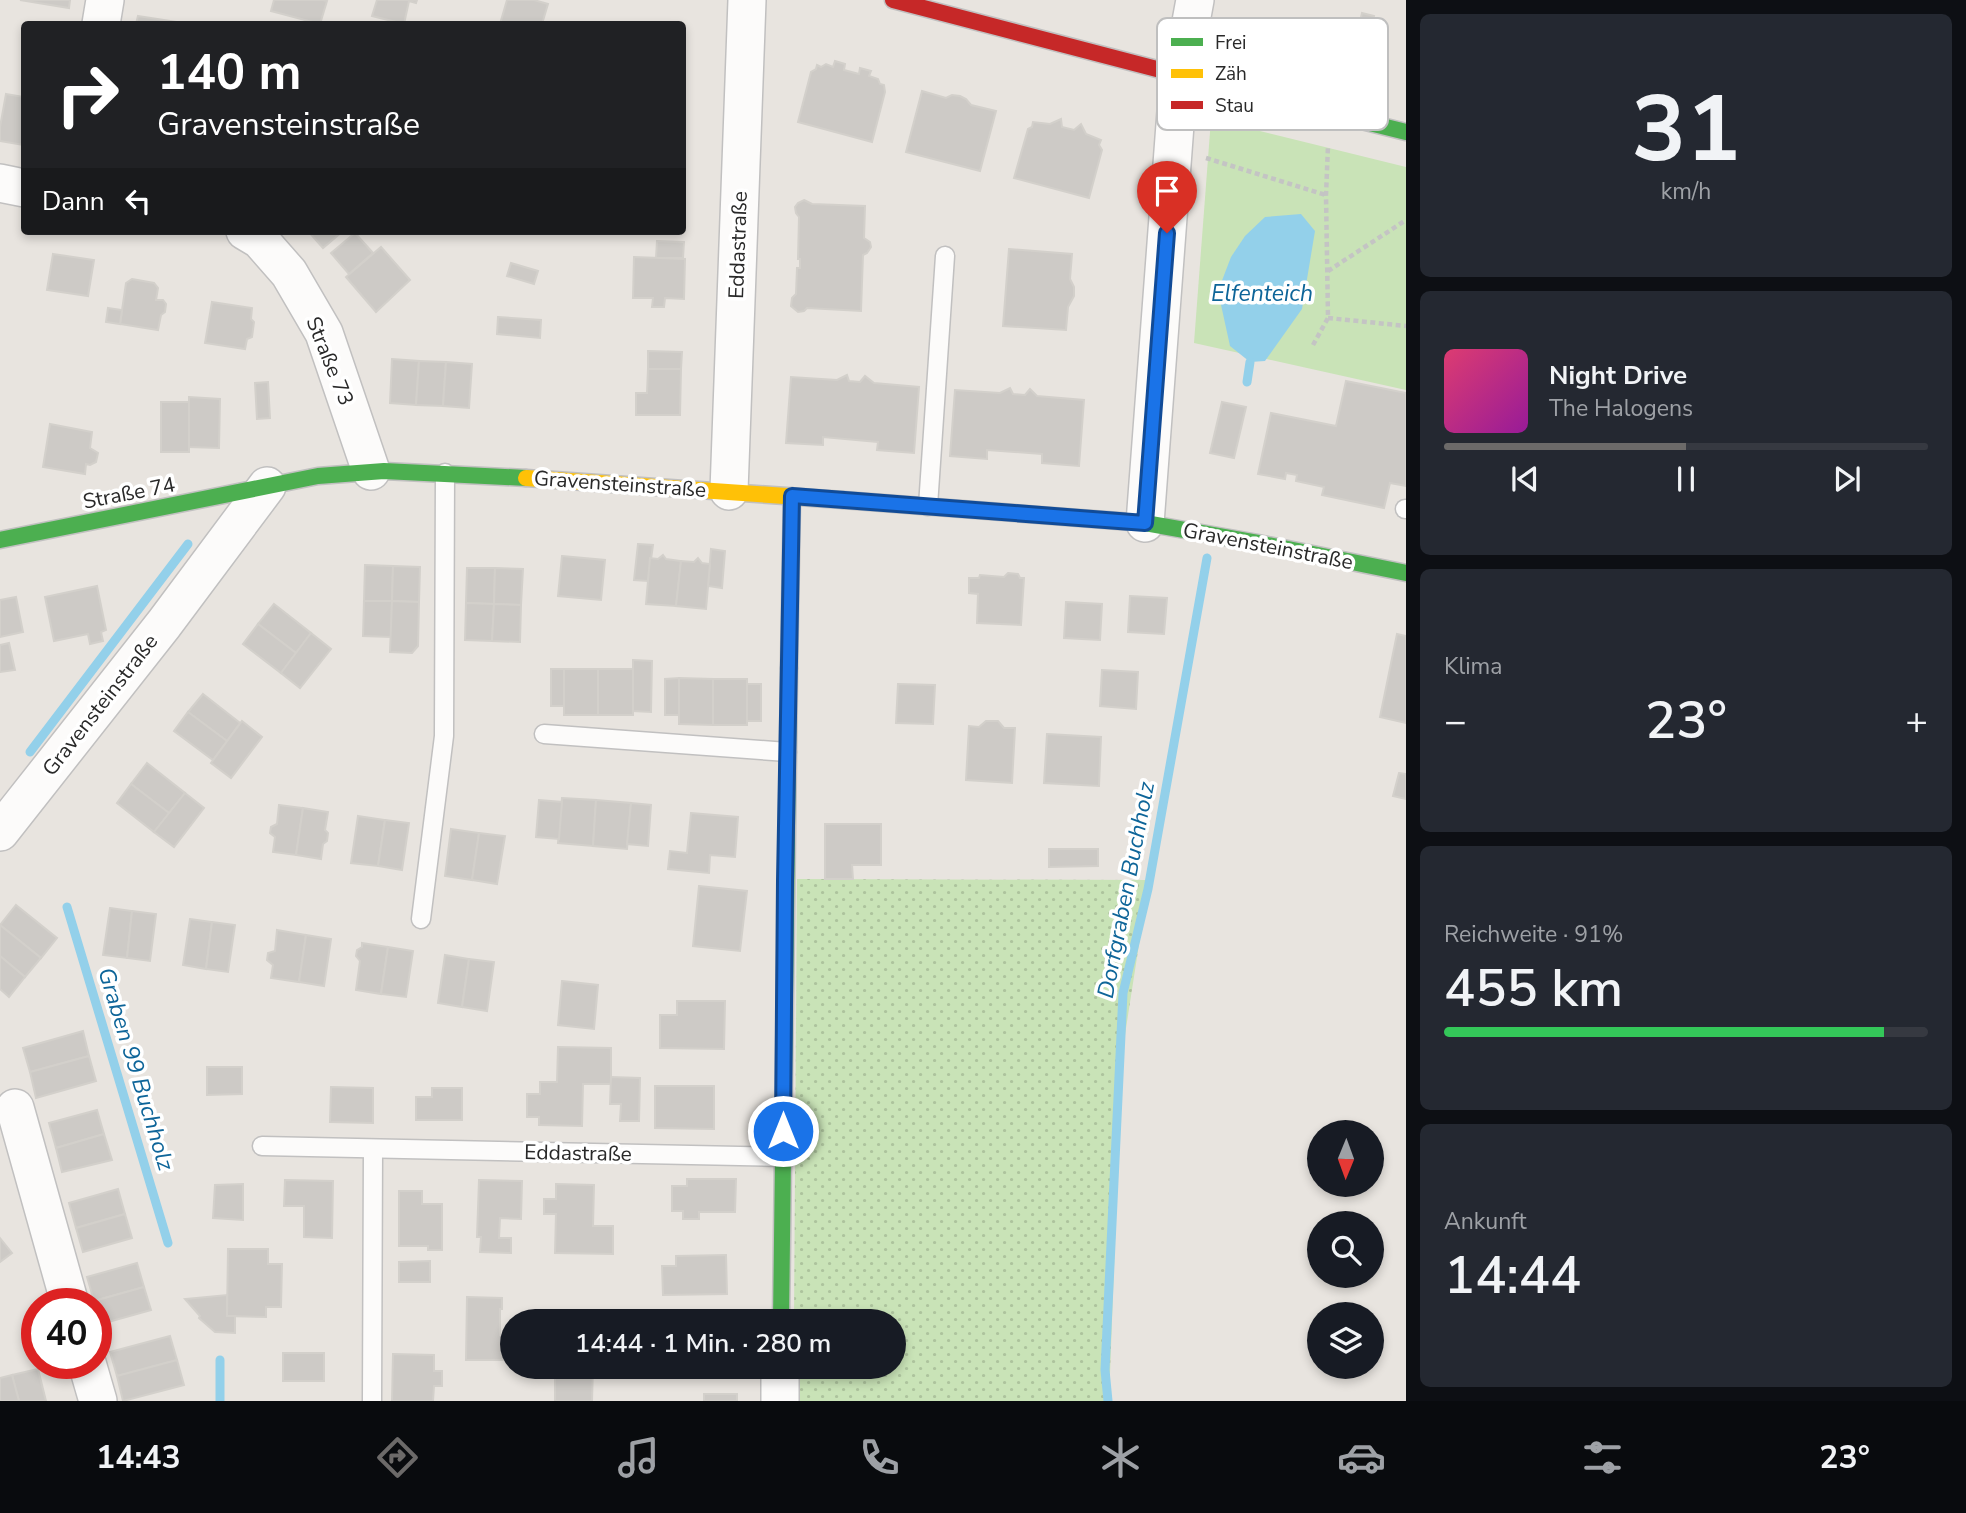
<!DOCTYPE html>
<html lang="de">
<meta charset="utf-8">
<style>
body{margin:0;font-family:"Nunito Sans",sans-serif;background:#242831;color:#f1f3f6;height:100vh;display:flex;flex-direction:column;font-size:26px;white-space:nowrap}
*{box-sizing:border-box;margin:0}
p{font-size:23px;color:#9ea1a6}
.icon{flex:none;width:38px;height:38px;fill:none;stroke:currentColor;stroke-width:2;stroke-linecap:round;stroke-linejoin:round}
.map{position:relative;flex:1;overflow:hidden}
.panel{display:flex;flex-direction:column;gap:14px;padding:14px;background:#0d0f14;width:560px}
.panel>*{flex:none}
.hud{position:absolute;left:21px;top:21px;width:665px;height:214px;border-radius:7px;box-shadow:0 4px 10px #0003;background:#202124;color:#fff;overflow:hidden}
.needle{width:46px;rotate:181deg}
.buttons{position:absolute;left:1307px;top:1120px;display:grid;gap:14px}
.buttons a{display:grid;place-items:center;width:77px;height:77px;border-radius:50%;background:#171b24;box-shadow:0 4px 10px #0003;font-size:35px}
.speed{position:absolute;left:21px;top:1288px;display:flex;gap:14px;font-size:35px;font-weight:700;text-align:center}
.speed>*{display:grid;place-content:center;width:91px;height:91px;border-radius:50%;background:#171b24;box-shadow:0 4px 10px #0003;line-height:1}
.speed .limit{border:10px solid #d22;background:#fff;color:#111}
.pin{position:absolute;display:grid;place-items:center;width:60px;height:60px;color:#fff;margin:-72px -30px;border-radius:50% 50% 50% 0;rotate:-45deg;box-shadow:0 0 7px #0007}
.pin .icon{rotate:45deg}
.me{position:absolute;width:77px;margin:-38px;rotate:0deg;stroke-linejoin:round;filter:drop-shadow(0 0 5px #0008)}
.turn{display:flex;align-items:center;gap:24px;height:147px;padding:0 21px;font-size:32px}
.turn .icon{width:91px;height:91px;stroke-width:2.5}
.turn b{display:block;font-size:49px;line-height:60px}
.then{display:flex;align-items:center;height:66px;padding:0 21px;background:#0003;gap:14px;font-size:26px}
.big{font-size:52px;font-weight:600;line-height:1.1}
.panel .card{flex:1;display:flex;flex-direction:column;justify-content:center;gap:10px;min-width:0;padding:0 24px;border-radius:10px;background:#242831}
.panel .dial{align-items:center;gap:0}
.dial b{font-size:91px;line-height:1}
.song{display:flex;align-items:center;gap:21px}
.cover{width:84px;height:84px;border-radius:10px;background:linear-gradient(135deg,hsl(340 70% 55%),hsl(300 70% 35%))}
.played{height:7px;border-radius:4px;background:linear-gradient(90deg,#6c6a69 50%,#363941 50%)}
.keys{display:flex;justify-content:space-around;direction:ltr}
.heat{display:flex;justify-content:space-between;align-items:center;font-size:38px;direction:ltr}
.charge{height:10px;border-radius:5px;background:linear-gradient(90deg,#34c759 91%,#363941 0)}
.trip{position:absolute;left:500px;top:1309px;width:406px;height:70px;border-radius:35px;background:#171b24;box-shadow:0 4px 10px #0003;font-weight:600;line-height:70px;text-align:center}
.tab-bar{display:flex;height:112px;justify-content:space-around;align-items:center;background:#090b0e;color:#9ea1a6}
.tab-bar .icon{width:49px;height:49px}
.tab-bar .selected{color:#6c6a69}
.tab-bar b{font-size:32px;color:#f1f3f6}
main{display:flex;flex:1;min-height:0}
.map>svg:first-child{display:block}
.grass{fill:url(#grass-dots)}
.park{fill:#c9e3b7}
.water{fill:#93d0ea}
.lines{fill:none;stroke-linecap:round;stroke-linejoin:round}
.stream{stroke:#93d0ea;stroke-width:9}
.building{fill:#cdcac6;stroke:#d3d0cb;stroke-width:2}
.lane-casing{stroke:#c1c0c0;stroke-width:21}
.street-casing{stroke:#c1c0c0;stroke-width:40}
.fast-casing{stroke:#c1c0c0;stroke-width:19}
.slow-casing{stroke:#c1c0c0;stroke-width:19}
.jam-casing{stroke:#c1c0c0;stroke-width:19}
.path{stroke:#c4c4c4;stroke-width:4.5;stroke-dasharray:5 3.5;stroke-linecap:butt}
.lane{stroke:#fcfbfa;stroke-width:18}
.street{stroke:#fcfbfa;stroke-width:37}
.fast{stroke:#4caf50;stroke-width:16}
.slow{stroke:#ffc107;stroke-width:16}
.jam{stroke:#c62828;stroke-width:16}
.route-casing{stroke:#114b97;stroke-width:18}
.route{stroke:#1a73e8;stroke-width:12}
.labels{text-anchor:middle;dominant-baseline:central;stroke-width:7;stroke-linejoin:round;paint-order:stroke}
.street-label{font-size:21px;fill:#292929;stroke:#fff}
.water-label{font-size:23px;font-style:italic;fill:#0e6599;stroke:#fff}
.key{fill:#fff;stroke:#bfbfbf;stroke-width:2}
.key-label{font-size:19px;fill:#292929}
</style>
<main>
<div class="map">
<svg width="1406" height="1401" viewBox="0 0 1406 1401">
<defs>
<pattern id="grass-dots" width="8" height="8" patternUnits="userSpaceOnUse" patternTransform="scale(1.75)"><rect width="8" height="8" fill="#c9e3b7"/><path d="M2 2h.1M6 6h.1" fill="none" stroke="#adc39d" stroke-width="1.8" stroke-linecap="round"/></pattern>
</defs>
<rect width="100%" height="100%" fill="#e8e4df"/>
<path class="grass" d="M797 879 1149 880 1122 1054 1109 1401H794V1367H894V1321H794Z"/>
<path class="park" d="M1211 119 1406 167V390L1194 343Z"/>
<path class="water" d="M1301 214 1315 231 1302 309 1265 361 1250 362 1230 346 1218 291 1231 257 1245 236 1265 217Z"/>
<g class="lines">
<g class="stream">
<path d="M1247 382 1250 362"/>
<path d="M30 752 188 544"/>
<path d="M67 907 168 1243"/>
<path d="M220 1401V1360"/>
<path d="M1108 1401 1105 1370 1123 993 1148 889 1207 558"/>
</g>
</g>
<g class="building">
<path d="M20 0H70L69 8Z"/>
<path d="M274 0H323L327 1 320 24 271 11Z"/>
<path d="M377 0H417L416 3 409 1 404 24 372 16Z"/>
<path d="M507 0H534L548 4 542 24H500Z"/>
<path d="M1362 13 1374 16 1368 42 1356 39Z"/>
<path d="M138 16 177 22 176 24H136Z"/>
<path d="M835 61 845 64 844 70 859 74 860 68 871 71 869 76 878 79 880 84 884 85 885 92 872 142 798 122 811 72 816 69 817 65 821 67 826 64 833 67Z"/>
<path d="M922 91 946 98 952 95 960 96 966 99 971 105 996 111 980 171 906 152Z"/>
<path d="M6 94 24 97V145L0 141V127Z"/>
<path d="M1061 119 1062 127 1074 130 1081 124 1086 134 1101 140 1099 145 1102 150 1089 198 1014 178 1028 129 1032 127 1033 122 1050 124Z"/>
<path d="M804 200 812 204 865 206 864 238 870 242 871 247 867 253 863 255 861 311 807 308 804 311 798 312 791 306 792 298 796 294 797 268H800V259H798L799 217 796 213 795 207 798 203Z"/>
<path d="M308 231H343L323 248Z"/>
<path d="M355 233 373 253 349 274 331 253Z"/>
<path d="M657 241 684 242 683 258H656Z"/>
<path d="M381 247 410 280 376 312 346 277Z"/>
<path d="M1009 249 1072 254 1070 279 1074 287V296L1068 307 1066 330 1003 326Z"/>
<path d="M53 254 94 260 88 296 47 290Z"/>
<path d="M634 257 685 259 684 299 665 298 664 307H652L653 298H633Z"/>
<path d="M511 263 538 271 534 284 507 276Z"/>
<path d="M132 279 154 283 158 288 156 300H163L166 304 165 312 161 315 158 330 120 324 126 283Z"/>
<path d="M212 302 252 308 251 319 254 322 252 337 247 339 245 349 205 343Z"/>
<path d="M108 308 122 310 120 324 106 322Z"/>
<path d="M498 317 541 320 540 338 497 334Z"/>
<path d="M648 351 682 352 681 369H648Z"/>
<path d="M392 359 419 361 416 405 390 403Z"/>
<path d="M419 361 446 362 443 406 416 405Z"/>
<path d="M446 362 472 364 469 408 443 406Z"/>
<path d="M648 369H681L680 415H636V393H647Z"/>
<path d="M847 375 849 381 860 382 865 376 874 383 919 387 914 453 877 450 878 442 823 437V445L786 443 791 377 837 380Z"/>
<path d="M1346 381 1406 393V486L1390 483 1384 508 1322 495 1324 487 1296 481 1297 475 1286 473 1285 479 1258 474 1271 413 1336 426Z"/>
<path d="M268 382 270 418 257 419 255 383Z"/>
<path d="M1010 388 1013 394 1025 395 1030 389 1037 396 1084 400 1079 466 1042 463V454L987 450V459L950 456 955 390 1000 393Z"/>
<path d="M189 397 220 399 219 448 189 447Z"/>
<rect x="161" y="402" width="28" height="50"/>
<path d="M1222 402 1246 407 1234 458 1210 453Z"/>
<path d="M50 424 92 432 90 448 98 453 96 462 90 465 86 464 85 474 43 467Z"/>
<path d="M638 544 653 545 648 581 634 580Z"/>
<path d="M711 549 725 551 722 588 708 586Z"/>
<path d="M663 555 666 559 681 561 676 606 646 604 650 558 658 559Z"/>
<path d="M562 556 605 560 601 600 558 596Z"/>
<path d="M698 558 702 563 710 564 706 609 676 606 681 561 694 562Z"/>
<path d="M365 565 393 566 392 601H364Z"/>
<path d="M393 566 420 567 419 602 392 601Z"/>
<path d="M467 568H495L494 604 466 603Z"/>
<path d="M495 568 523 569 521 605 494 604Z"/>
<path d="M1008 573 1018 574 1020 578H1024L1021 625 977 623 978 594 969 593V578H979L980 575 1004 577Z"/>
<path d="M97 586 106 630 101 632 103 641 90 644 88 634 54 641 45 597Z"/>
<path d="M1130 596 1167 598 1164 634 1128 632Z"/>
<path d="M16 597 23 632 0 637V600Z"/>
<path d="M364 601H392L391 637 363 636Z"/>
<path d="M392 601 419 602 418 646 412 653 390 652Z"/>
<path d="M1066 602 1102 604 1100 640 1064 638Z"/>
<path d="M466 603 494 604 492 641 465 640Z"/>
<path d="M274 604 311 633 296 653 258 624Z"/>
<path d="M494 604 521 605 520 642 492 641Z"/>
<path d="M258 624 296 653 281 673 243 644Z"/>
<path d="M311 633 331 649 300 688 281 673Z"/>
<path d="M1397 634 1406 636V723L1380 717Z"/>
<path d="M9 643 15 670 0 672V645Z"/>
<path d="M633 660 652 661 651 712 633 711Z"/>
<rect x="551" y="669" width="13" height="37"/>
<rect x="564" y="669" width="34" height="46"/>
<rect x="598" y="669" width="35" height="46"/>
<path d="M1102 670 1138 672 1136 709 1100 706Z"/>
<path d="M679 678V715H665V679Z"/>
<path d="M679 678 713 679V725L679 724Z"/>
<rect x="713" y="679" width="34" height="46"/>
<rect x="747" y="684" width="14" height="37"/>
<path d="M898 684 935 685 933 724 896 723Z"/>
<path d="M203 694 240 723 227 741 188 712Z"/>
<path d="M188 712 227 741 213 760 174 731Z"/>
<path d="M242 721 262 737 231 778 211 763Z"/>
<path d="M986 721H998L1004 728H1015L1012 783 966 780 969 726 979 727Z"/>
<path d="M1047 734 1101 737 1099 786 1044 783Z"/>
<path d="M147 763 185 793 169 813 131 784Z"/>
<path d="M1399 773 1406 774V799L1393 796Z"/>
<path d="M131 784 169 813 154 832 117 803Z"/>
<path d="M185 793 204 808 174 847 154 832Z"/>
<path d="M562 798 596 800 593 846 558 843Z"/>
<path d="M539 800 562 802 559 839 536 837Z"/>
<path d="M596 800 631 803 627 849 593 846Z"/>
<path d="M631 803 651 805 648 846 627 844Z"/>
<path d="M279 805 303 808 296 855 273 852 275 837 270 833 271 827 277 824Z"/>
<path d="M303 808 328 812 325 830 328 833 327 841 323 844 321 859 296 855Z"/>
<path d="M691 813 738 817 735 857 710 855 709 873 668 869 670 851 687 853Z"/>
<path d="M358 816 385 820 378 866 351 863Z"/>
<path d="M385 820 409 823 402 870 378 866Z"/>
<path d="M825 824H881V865H852L853 879H825Z"/>
<path d="M451 829 479 833 472 880 445 876Z"/>
<path d="M479 833 505 836 497 884 472 880Z"/>
<path d="M1049 849H1098V866L1049 867Z"/>
<path d="M699 886 747 891 740 951 693 946Z"/>
<path d="M16 905 57 938 41 958 0 925Z"/>
<path d="M110 908 132 911 127 958 103 955Z"/>
<path d="M132 911 156 914 150 961 127 958Z"/>
<path d="M190 919 212 922 206 969 183 965Z"/>
<path d="M212 922 235 925 228 972 206 969Z"/>
<path d="M0 925 41 958 25 977 0 956Z"/>
<path d="M277 930 306 935 299 982 271 978 273 965 267 960 268 953 275 951Z"/>
<path d="M306 935 331 939 324 986 299 982Z"/>
<path d="M362 943 388 947 381 994 356 990 360 961 356 956 357 950 362 947Z"/>
<path d="M388 947 413 951 406 997 381 994Z"/>
<path d="M445 955 469 959 462 1007 438 1003Z"/>
<path d="M0 956 25 977 9 997 0 989Z"/>
<path d="M469 959 494 962 487 1011 462 1007Z"/>
<path d="M562 981 598 985 594 1029 558 1025Z"/>
<path d="M677 1001H725L724 1049 660 1048V1015H677Z"/>
<path d="M83 1031 89 1056 30 1072 23 1048Z"/>
<path d="M558 1047 611 1048V1084H583L582 1126 539 1125V1117H527V1094H540V1082H557Z"/>
<path d="M89 1056 96 1081 36 1098 30 1072Z"/>
<path d="M207 1067H242V1094L207 1095Z"/>
<path d="M611 1077 640 1078 639 1121H620L621 1104H610Z"/>
<path d="M655 1086H714V1129L655 1128Z"/>
<path d="M331 1087 373 1088V1123L330 1122Z"/>
<path d="M432 1088H462V1120H416V1097H432Z"/>
<path d="M97 1110 104 1134 56 1148 49 1123Z"/>
<path d="M104 1134 112 1160 62 1172 56 1148Z"/>
<path d="M687 1179H736L735 1212H699V1219H683V1211H672V1186H687Z"/>
<path d="M285 1180 333 1181 332 1238 304 1237V1206H284Z"/>
<path d="M479 1180 522 1181 521 1219 500 1218 499 1238H511V1253L480 1252 481 1237H477Z"/>
<path d="M243 1184V1220L213 1218 215 1185Z"/>
<path d="M556 1184 594 1185 593 1226H613V1254L555 1253 556 1214H544V1199H556Z"/>
<path d="M118 1189 125 1214 76 1228 69 1203Z"/>
<path d="M399 1191H422V1204H442V1250H428V1246H399Z"/>
<path d="M125 1214 132 1238 83 1252 76 1228Z"/>
<path d="M0 1238 12 1253 0 1262Z"/>
<path d="M228 1249H268V1264H282L281 1307H266V1317L227 1316Z"/>
<path d="M726 1255 727 1294 663 1295 662 1266H676V1256Z"/>
<path d="M430 1261V1282H399V1262Z"/>
<path d="M137 1263 144 1287 94 1301 87 1277Z"/>
<path d="M144 1287 151 1310 101 1324 94 1301Z"/>
<path d="M227 1295V1316H235V1333L215 1332 199 1318 200 1316 185 1299Z"/>
<path d="M467 1297 502 1298V1309H500V1335H513V1366H510V1360H466Z"/>
<path d="M170 1336 177 1360 117 1376 110 1352Z"/>
<rect x="283" y="1353" width="41" height="28"/>
<path d="M393 1354 434 1355V1371H442V1386H434L433 1401H392Z"/>
<path d="M177 1360 184 1385 123 1401 117 1376Z"/>
<path d="M570 1367H593L592 1401H555V1375L569 1376Z"/>
<path d="M38 1369 46 1401H19L12 1375Z"/>
<path d="M12 1375 19 1401H0V1378Z"/>
<rect x="704" y="1394" width="33" height="7"/>
</g>
<g class="lines">
<g class="lane-casing">
<g id="lane">
<path d="M928 506 945 256"/>
<path d="M1405 509H1406"/>
<path d="M544 734 787 752"/>
<path d="M421 919 444 736 445 473"/>
<path d="M262 1146 783 1157"/>
<path d="M372 1401 373 1149"/>
</g>
</g>
<g class="street-casing">
<g id="street">
<path d="M101 24 105 0"/>
<path d="M0 183 24 188"/>
<path d="M245 231 260 240 289 273 324 333 371 471"/>
<path d="M729 491 747 0"/>
<path d="M1145 523 1177 98 1195 0"/>
<path d="M0 832 164 624 267 486"/>
<path d="M15 1108 70 1304"/>
<path d="M87 1363 98 1401"/>
<path d="M780 1401V1367"/>
</g>
</g>
<g class="fast-casing">
<g id="fast">
<path d="M1241 91 1406 132"/>
<path d="M843 500 1145 523 1258 543 1406 573"/>
<path d="M0 540 318 476 384 471 526 478"/>
<path d="M781 1321 789 668"/>
</g>
</g>
<g class="slow-casing">
<path id="slow" d="M526 478 843 500"/>
</g>
<g class="jam-casing">
<g id="jam">
<path d="M893 0 1241 91"/>
<path d="M789 668 792 496"/>
</g>
</g>
<g class="path">
<path d="M1206 158 1326 195"/>
<path d="M1328 271 1406 220"/>
<path d="M1328 318 1406 326"/>
<path d="M1313 345 1328 318 1326 195 1328 146"/>
</g>
<use href="#lane" class="lane"/>
<use href="#street" class="street"/>
<use href="#fast" class="fast"/>
<use href="#slow" class="slow"/>
<use href="#jam" class="jam"/>
</g>
<g class="lines">
<g class="route-casing">
<path id="route" d="M783 1131 785 881 792 496 1145 523 1167 233"/>
</g>
<use href="#route" class="route"/>
</g>
<g class="labels">
<g class="street-label">
<text transform="translate(738 245) rotate(-88)">Eddastraße</text>
<text transform="translate(330 361) rotate(68)">Straße 73</text>
<text transform="translate(620 484) rotate(4)">Gravensteinstraße</text>
<text transform="translate(129 493) rotate(-11)">Straße 74</text>
<text transform="translate(1268 546) rotate(11)">Gravensteinstraße</text>
<text transform="translate(100 705) rotate(-52)">Gravensteinstraße</text>
<text transform="translate(578 1153) rotate(1)">Eddastraße</text>
</g>
<g class="water-label">
<text x="1262" y="293">Elfenteich</text>
<text transform="translate(1126 890) rotate(-79)">Dorfgraben Buchholz</text>
<text transform="translate(136 1069) rotate(73)">Graben 99 Buchholz</text>
</g>
</g>
<rect x="1157" y="18" width="231" height="112" rx="10" class="key"/>
<rect x="1171" y="38" width="32" height="8" fill="#4caf50"/>
<rect x="1171" y="69" width="32" height="9" fill="#ffc107"/>
<rect x="1171" y="101" width="32" height="8" fill="#c62828"/>
<g class="key-label">
<text x="1215" y="49">Frei</text>
<text x="1215" y="80">Zäh</text>
<text x="1215" y="112">Stau</text>
</g>
</svg>
<div class="buttons">
<a><svg class="needle" viewBox="-14 -14 28 28"><path d="M0-13l5 13h-10z" fill="#e53935"/><path d="M0 13l5-13h-10z" fill="#9ea1a6"/></svg></a>
<a><svg class="icon" aria-label="search" viewBox="0 0 24 24"><circle cx="10" cy="10" r="6"/><path d="M15 15l6 6"/></svg></a>
<a><svg class="icon" aria-label="layers" viewBox="0 0 24 24"><path d="M12 4l9 5-9 5-9-5zM3 14l9 5 9-5"/></svg></a>
</div>
<div class="speed"><div class="limit">40</div></div>
<div class="pin" style="left:1167px;top:233px;background:#d93025"><svg class="icon" aria-label="arrive" viewBox="0 0 24 24"><path d="M6 21V4h12l-3 4 3 4H6"/></svg></div>
<svg class="me" style="left:783px;top:1131px" viewBox="-20 -20 40 40"><circle r="17" fill="#1a73e8" stroke="#fff" stroke-width="3"/><path d="M0-11L8 9 0 5-8 9z" fill="#fff"/></svg>
<div class="trip">14:44 · 1 Min. · 280 m</div>
<div class="hud">
<div class="turn"><svg class="icon" aria-label="right" viewBox="0 0 24 24"><path d="M7 20v-9h11M14 6l5 5-5 5"/></svg><div><b>140 m</b>Gravensteinstraße</div></div>
<div class="then">Dann<svg class="icon" aria-label="left" viewBox="0 0 24 24"><path d="M17 20v-9H6M10 6l-5 5 5 5"/></svg></div>
</div>
</div>
<section class="panel">
<div class="card dial"><b>31</b><p>km/h</p></div>
<div class="card">
<div class="song"><i class="cover"></i><div><b>Night Drive</b><p>The Halogens</p></div></div>
<div class="played"></div>
<div class="keys"><svg class="icon" aria-label="previous" viewBox="0 0 24 24"><path d="M18 5L8 12l10 7zM5 5v14"/></svg><svg class="icon" aria-label="pause" viewBox="0 0 24 24"><path d="M8 5v14M16 5v14"/></svg><svg class="icon" aria-label="next" viewBox="0 0 24 24"><path d="M6 5l10 7-10 7zM19 5v14"/></svg></div>
</div>
<div class="card"><p>Klima</p>
<div class="heat"><a>−</a><b class="big">23°</b><a>+</a></div>
</div>
<div class="card"><p>Reichweite · 91%</p><b class="big">455 km</b><div class="charge"></div></div>
<div class="card"><p>Ankunft</p><b class="big">14:44</b></div>
</section>
</main>
<nav class="tab-bar">
<b>14:43</b>
<svg class="icon selected" aria-label="directions" viewBox="0 0 24 24"><path d="M12 3l9 9-9 9-9-9zM9 14v-3h6M13 9l2 2-2 2"/></svg>
<svg class="icon" aria-label="music" viewBox="0 0 24 24"><path d="M9 18V5l10-2v13"/><circle cx="6" cy="18" r="3"/><circle cx="16" cy="16" r="3"/></svg>
<svg class="icon" aria-label="phone" viewBox="0 0 24 24"><path d="M5 4h4l2 5-3 2q2 4 5 5l2-3 5 2v4C11 20 4 13 5 4z"/></svg>
<svg class="icon" aria-label="climate" viewBox="0 0 24 24"><path d="M12 3v18M4 7l16 10M4 17L20 7"/></svg>
<svg class="icon" aria-label="car" viewBox="0 0 24 24"><path d="M5 17H2v-5l4-1 3-4h7l3 4 3 1v5h-3M9 17h6M6 11h13"/><circle cx="7" cy="17" r="2"/><circle cx="17" cy="17" r="2"/></svg>
<svg class="icon" aria-label="filters" viewBox="0 0 24 24"><path d="M4 7h16M4 17h16"/><circle cx="9" cy="7" r="2"/><circle cx="15" cy="17" r="2"/></svg>
<b>23°</b>
</nav>
